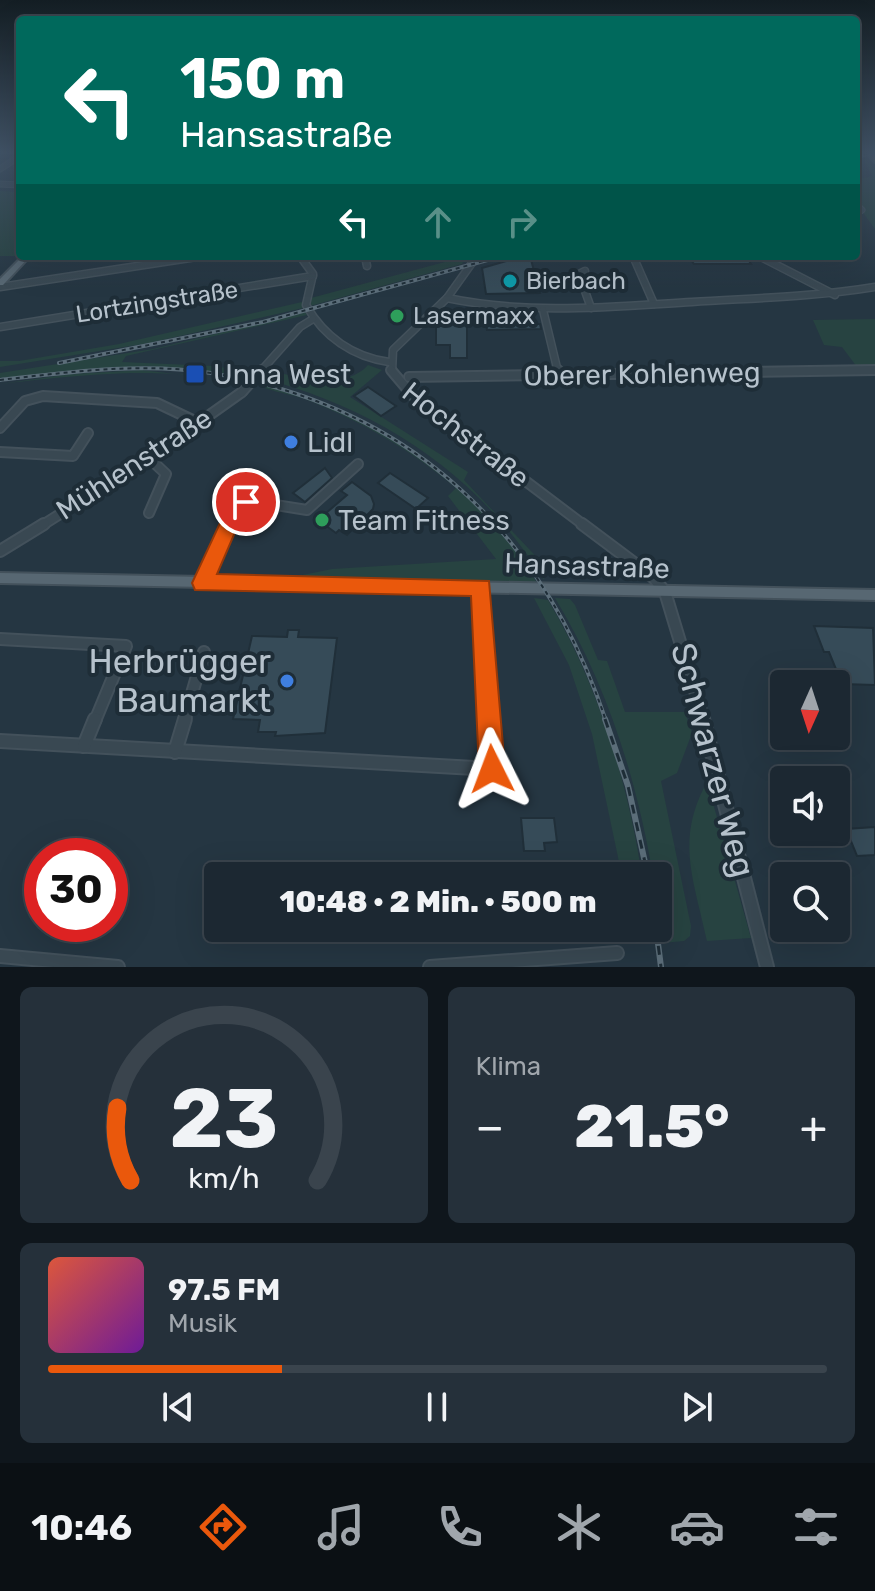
<!DOCTYPE html>
<html lang="de">
<meta charset="utf-8">
<style>
body{margin:0;font-family:Rubik,sans-serif;background:#25303a;color:#f1f3f6;height:100vh;display:flex;flex-direction:column;font-size:30px;white-space:nowrap}
*{box-sizing:border-box;margin:0}
p{font-size:26px;color:#a0a6ac}
.icon{flex:none;width:44px;height:44px;fill:none;stroke:currentColor;stroke-width:2;stroke-linecap:round;stroke-linejoin:round}
.map{position:relative;height:967px;overflow:hidden}
.sheet{display:flex;flex-direction:column;gap:20px;padding:20px;background:#0f161c;flex:1}
.sheet>*{flex:none}
.banner{position:absolute;left:16px;top:16px;width:844px;height:244px;border-radius:8px;box-shadow:0 8px 32px #0002,0 0 0 2px #3a444d;background:#00695c;color:#fff;overflow:hidden}
.needle{width:52px;rotate:183deg}
.tools{position:absolute;left:770px;top:670px;display:grid;gap:16px}
.tools a{display:grid;place-items:center;width:80px;height:80px;border-radius:8px;background:#1c2832;box-shadow:0 8px 32px #0002,0 0 0 2px #3a444d;font-size:40px}
.speed{position:absolute;left:24px;top:838px;display:flex;gap:16px;font-size:40px;font-weight:700;text-align:center}
.speed>*{display:grid;place-content:center;width:104px;height:104px;border-radius:50%;background:#1c2832;box-shadow:0 8px 32px #0002,0 0 0 2px #3a444d;line-height:1}
.speed .limit{border:12px solid #d22;background:#fff;color:#111}
.pin{position:absolute;display:grid;place-items:center;width:68px;height:68px;color:#fff;margin:-34px;border:4px solid #fff;border-radius:50%;box-shadow:0 2px 8px #0007}
.me{position:absolute;width:88px;margin:-44px;rotate:357deg;stroke-linejoin:round;filter:drop-shadow(0 0 6px #0008)}
.turn{display:flex;align-items:center;gap:28px;height:168px;padding:0 32px;font-size:36px}
.turn .icon{width:104px;height:104px;stroke-width:2.5}
.turn b{display:block;font-size:56px;line-height:68px}
.lanes{display:flex;align-items:center;height:76px;padding:0 32px;background:#0003;justify-content:center;gap:40px;direction:ltr}
.lanes .off{opacity:.35}
.big{font-size:60px;font-weight:800;line-height:1.1}
.sheet .widget{flex:1;display:flex;flex-direction:column;justify-content:center;gap:12px;min-width:0;padding:0 28px;border-radius:12px;background:#25303a}
.sheet .dial{align-items:center;gap:0}
.dial svg{height:208px;overflow:visible;fill:none;stroke:#3a444d;stroke-width:7;stroke-linecap:round;text-anchor:middle}
.dial text{fill:#f1f3f6;stroke:none}
.song{display:flex;align-items:center;gap:24px}
.cover{width:96px;height:96px;border-radius:12px;background:linear-gradient(135deg,hsl(10 70% 55%),hsl(280 70% 35%))}
.played{height:8px;border-radius:4px;background:linear-gradient(90deg,#ea580c 30%,#3a444d 30%)}
.keys{display:flex;justify-content:space-around;direction:ltr}
.heat{display:flex;justify-content:space-between;align-items:center;font-size:44px;direction:ltr}
.sheet .tiles{flex:1;display:grid;gap:20px;grid-template-columns:1fr 1fr}
.widget:last-child{grid-column:span 2}
.trip{position:absolute;left:204px;top:862px;width:468px;height:80px;border-radius:8px;background:#1c2832;box-shadow:0 8px 32px #0002,0 0 0 2px #3a444d;font-weight:800;line-height:80px;text-align:center}
.menu{display:flex;height:128px;justify-content:space-around;align-items:center;background:#0b1014;color:#a0a6ac}
.menu .icon{width:56px;height:56px}
.menu .on{color:#ea580c}
.menu b{font-size:36px;color:#f1f3f6}
.map>svg:first-child{display:block}
.green{fill:#274341}
.building{fill:#364b58;stroke:#202f39;stroke-width:2}
.lines{fill:none;stroke-linecap:round;stroke-linejoin:round}
.minor-far4-casing{stroke:#43515b;stroke-width:7}
.minor-far3-casing{stroke:#43515b;stroke-width:9}
.minor-far2-casing{stroke:#43515b;stroke-width:12}
.minor-far1-casing{stroke:#43515b;stroke-width:14}
.minor-casing{stroke:#43515b;stroke-width:16}
.major-casing{stroke:#43515b;stroke-width:4}
.highway-casing{stroke:#44525c;stroke-width:4}
.minor-far4{stroke:#394852;stroke-width:5}
.minor-far3{stroke:#394852;stroke-width:6}
.minor-far2{stroke:#394852;stroke-width:8}
.minor-far1{stroke:#394852;stroke-width:10}
.minor{stroke:#394852;stroke-width:12}
.major{fill:#576772;fill-rule:evenodd}
.highway{fill:#786456;fill-rule:evenodd}
.rail-far1-casing{stroke:#5b6d79;stroke-width:4}
.rail-casing{stroke:#5b6d79;stroke-width:6}
.rail-far1{stroke:#1e2d37;stroke-width:2;stroke-dasharray:4;stroke-linecap:butt}
.rail{stroke:#1e2d37;stroke-width:3;stroke-dasharray:9;stroke-linecap:butt}
.minor-bridge-casing{stroke:#43515b;stroke-width:12;stroke-linecap:butt}
.minor-bridge{stroke:#394852;stroke-width:8}
.route{fill:#ea580c;stroke:#983908;stroke-width:2}
.culture-dot{fill:#0f9aa8;stroke:#1e2d37;stroke-width:3}
.leisure-dot{fill:#2e9e5b;stroke:#1e2d37;stroke-width:3}
.transit-dot{fill:#1a4fb4;stroke:#1e2d37;stroke-width:3}
.shop-dot{fill:#3f7fe0;stroke:#1e2d37;stroke-width:3}
.labels{text-anchor:middle;dominant-baseline:central;stroke-width:8;stroke-linejoin:round;paint-order:stroke}
.far-poi-label{font-size:24px;fill:#b6c2cc;stroke:#1e2d37;text-anchor:start}
.far-street-label{font-size:24px;fill:#b6c2cc;stroke:#1e2d37}
.poi-label{font-size:28px;fill:#b6c2cc;stroke:#1e2d37;text-anchor:start}
.street-label{font-size:28px;fill:#b6c2cc;stroke:#1e2d37}
.near-poi-label{font-size:34px;fill:#b6c2cc;stroke:#1e2d37;text-anchor:end}
.near-street-label{font-size:34px;fill:#b6c2cc;stroke:#1e2d37}
</style>
<div class="map">
<svg width="875" height="967" viewBox="0 0 875 967">
<rect width="100%" height="100%" fill="#253642"/>
<g class="green">
<path d="M867 158 875 170V229L856 203V180L872 176 864 161Z"/>
<path d="M0 191 20 192 21 256H0Z"/>
<path d="M467 256 462 264 310 306 311 298Z"/>
<path d="M302 302 303 308 149 343 0 367V361H19L119 344Z"/>
<path d="M305 312 307 315 126 356 122 362 214 366 257 373 255 376 146 366 0 378V373L153 349Z"/>
<path d="M875 319V367H857L842 347 824 345 813 320Z"/>
<path d="M368 365 382 370 350 397 468 472 464 480 546 567 544 580C477 472 379 409 258 377L268 371C298 376 345 391 368 365Z"/>
<path d="M142 370 249 383 242 389C184 361 65 377 0 384L70 374Z"/>
<path d="M255 382C371 412 475 477 537 583L293 577 332 569 496 559 448 496 456 488C410 449 361 421 305 399 291 394 261 390 255 382Z"/>
<path d="M534 598 548 600C597 682 628 782 642 876H622L592 734 569 665Z"/>
<path d="M555 598 570 599 575 605 598 660 607 661 625 712H685L692 733 677 773 661 781 691 926 690 936 684 941 662 943 658 876H653C637 779 606 682 555 598Z"/>
<path d="M707 782 751 938 707 941C694 879 675 840 707 782Z"/>
</g>
<g class="building">
<path d="M524 256H530L540 293 486 294 482 268Z"/>
<path d="M688 256H746L751 264H694Z"/>
<path d="M524 321V324H540L541 329 487 330 486 322Z"/>
<path d="M436 322H467V358H450V345H436Z"/>
<path d="M368 387 396 406 381 416 354 396Z"/>
<path d="M325 468 332 478 305 502 293 493Z"/>
<path d="M390 473 428 498 416 509 378 483Z"/>
<path d="M352 482 371 496 374 504 373 509 347 535 339 530 336 533 318 520 347 495 341 491Z"/>
<path d="M814 626 873 628 875 685 842 684 829 652H824Z"/>
<path d="M288 630H299L298 637 337 638 325 733 275 736 276 732H258L260 720 233 719 252 636 287 637Z"/>
<path d="M521 818H554L557 842 544 843 545 851H524Z"/>
<path d="M875 827V855L857 856 846 829Z"/>
</g>
<g class="lines">
<g class="minor-far4-casing">
<g id="minor-far4">
<path d="M0 169 20 156"/>
<path d="M0 184 20 185"/>
<path d="M856 204 862 210 856 214"/>
</g>
</g>
<g class="minor-far3-casing">
<g id="minor-far3">
<path d="M300 256 313 274 306 305C324 337 353 357 389 362"/>
<path d="M365 256 367 266"/>
<path d="M633 256 654 304"/>
<path d="M759 256 835 295"/>
<path d="M80 257 88 256"/>
<path d="M585 271 579 274 591 308"/>
<path d="M0 287 203 256"/>
<path d="M447 298C529 315 609 307 692 302 753 298 814 297 875 287"/>
<path d="M543 310 558 372"/>
<path d="M0 327 313 276"/>
<path d="M260 372 300 327 313 319"/>
<path d="M392 372 393 350 447 298 477 256"/>
<path d="M771 372 875 370"/>
</g>
</g>
<g class="minor-far2-casing">
<g id="minor-far2">
<path d="M391 370 413 396 585 526"/>
<path d="M558 370 559 375"/>
<path d="M259 373 262 370"/>
<path d="M409 377 875 370"/>
<path d="M0 428 25 401 43 396 157 403 199 423"/>
<path d="M0 452 73 456 88 433"/>
<path d="M149 458 166 474 149 513"/>
<path d="M41 526 149 458 242 392"/>
<path d="M230 526 239 506 251 501 307 510 358 464"/>
</g>
</g>
<g class="minor-far1-casing">
<g id="minor-far1">
<path d="M582 524 654 578 665 592 704 721"/>
<path d="M0 551 44 524"/>
<path d="M202 583 231 524"/>
<path d="M481 587 489 721"/>
<path d="M0 639 126 646 95 721"/>
<path d="M184 721 204 652"/>
</g>
</g>
<g class="minor-casing">
<g id="minor">
<path d="M703 719 767 967"/>
<path d="M0 741 492 769 489 719"/>
<path d="M84 746 95 719"/>
<path d="M175 752 185 719"/>
<path d="M0 956 118 967"/>
<path d="M430 967 617 953"/>
</g>
</g>
<g class="major-casing">
<g id="major">
<path d="M23 256H30L3 285H0V279Z"/>
<path d="M0 573 875 590V600L0 583Z"/>
</g>
</g>
<g class="highway-casing">
<path id="highway" d="M866 153H872L875 156V162Z"/>
</g>
<use href="#minor-far4" class="minor-far4"/>
<use href="#minor-far3" class="minor-far3"/>
<use href="#minor-far2" class="minor-far2"/>
<use href="#minor-far1" class="minor-far1"/>
<use href="#minor" class="minor"/>
<use href="#major" class="major"/>
<use href="#highway" class="highway"/>
<g class="rail-far1-casing">
<g id="rail-far1">
<path d="M856 157 871 153"/>
<path d="M59 363 263 322 502 256"/>
<path d="M0 380C69 372 142 362 211 373 409 405 543 532 606 721"/>
</g>
</g>
<g class="rail-casing">
<g id="rail">
<path d="M605 719 628 786 648 876"/>
<path d="M656 928 661 967"/>
</g>
</g>
<use href="#rail-far1" class="rail-far1"/>
<use href="#rail" class="rail"/>
<g class="minor-bridge-casing">
<path id="minor-bridge" d="M242 392 259 373"/>
</g>
<use href="#minor-bridge" class="minor-bridge"/>
</g>
<linearGradient id="sky" x2="0" y2="1"><stop stop-color="#141e24"/><stop offset="0.53" stop-color="#405265"/><stop offset="1" stop-color="#405265" stop-opacity="0"/></linearGradient>
<rect width="875" height="288" fill="url(#sky)"/>
<path class="route" d="M246 494 256 502 242 516 217 574 489 581 505 769 501 778 492 782 483 778 479 769 471 596 195 590 192 583 228 506Z"/>
<circle class="culture-dot" cx="510" cy="281" r="8"/>
<g class="leisure-dot">
<circle cx="397" cy="316" r="8"/>
<circle cx="322" cy="520" r="8"/>
</g>
<rect class="transit-dot" x="185" y="364" width="20" height="20" rx="4"/>
<g class="shop-dot">
<circle cx="291" cy="442" r="8"/>
<circle cx="287" cy="681" r="8"/>
</g>
<g class="labels">
<g class="far-poi-label">
<text x="526" y="281">Bierbach</text>
<text x="413" y="316">Lasermaxx</text>
</g>
<g class="far-street-label">
<text transform="translate(157 302) rotate(-9)">Lortzingstraße</text>
</g>
<g class="poi-label">
<text x="213" y="374">Unna West</text>
<text x="307" y="442">Lidl</text>
<text x="338" y="520">Team Fitness</text>
</g>
<g class="street-label">
<text transform="translate(642 374) rotate(-1)">Oberer Kohlenweg</text>
<text transform="translate(466 435) rotate(38)">Hochstraße</text>
<text transform="translate(134 464) rotate(-33)">Mühlenstraße</text>
<text transform="translate(587 566) rotate(2)">Hansastraße</text>
</g>
<g class="near-poi-label">
<text x="271" y="661">Herbrügger<tspan x="271" dy="39">Baumarkt</tspan></text>
</g>
<g class="near-street-label">
<text transform="translate(713 760) rotate(75)">Schwarzer Weg</text>
</g>
</g>
</svg>
<div class="tools">
<a><svg class="needle" viewBox="-14 -14 28 28"><path d="M0-13l5 13h-10z" fill="#e53935"/><path d="M0 13l5-13h-10z" fill="#a0a6ac"/></svg></a>
<a><svg class="icon" aria-label="sound" viewBox="0 0 24 24"><path d="M4 9h4l5-4v14l-5-4H4zM17 9q2 3 0 6"/></svg></a>
<a><svg class="icon" aria-label="search" viewBox="0 0 24 24"><circle cx="10" cy="10" r="6"/><path d="M15 15l6 6"/></svg></a>
</div>
<div class="speed"><div class="limit">30</div></div>
<div class="pin" style="left:246px;top:502px;background:#d93025"><svg class="icon" aria-label="arrive" viewBox="0 0 24 24"><path d="M6 21V4h12l-3 4 3 4H6"/></svg></div>
<svg class="me" style="left:492px;top:769px" viewBox="-20 -20 40 40"><path d="M0-17L14 15 0 8-14 15z" fill="#ea580c" stroke="#fff" stroke-width="4"/></svg>
<div class="trip">10:48 · 2 Min. · 500 m</div>
<div class="banner">
<div class="turn"><svg class="icon" aria-label="left" viewBox="0 0 24 24"><path d="M17 20v-9H6M10 6l-5 5 5 5"/></svg><div><b>150 m</b>Hansastraße</div></div>
<div class="lanes"><svg class="icon" aria-label="left" viewBox="0 0 24 24"><path d="M17 20v-9H6M10 6l-5 5 5 5"/></svg><svg class="icon off" aria-label="ahead" viewBox="0 0 24 24"><path d="M12 20V5M6 11l6-6 6 6"/></svg><svg class="icon off" aria-label="right" viewBox="0 0 24 24"><path d="M7 20v-9h11M14 6l5 5-5 5"/></svg></div>
</div>
</div>
<section class="sheet">
<div class="tiles">
<div class="widget dial"><svg viewBox="0 0 100 80">
<path d="M14 69A42 42 0 1 1 86 69"/>
<path d="M14 69A42 42 0 0 1 9 41" stroke="#ea580c"/>
<text x="50" y="56" font-size="32" font-weight="700">23</text>
<text x="50" y="72" font-size="11">km/h</text>
</svg></div>
<div class="widget"><p>Klima</p>
<div class="heat"><a>−</a><b class="big">21.5°</b><a>+</a></div>
</div>
<div class="widget">
<div class="song"><i class="cover"></i><div><b>97.5 FM</b><p>Musik</p></div></div>
<div class="played"></div>
<div class="keys"><svg class="icon" aria-label="previous" viewBox="0 0 24 24"><path d="M18 5L8 12l10 7zM5 5v14"/></svg><svg class="icon" aria-label="pause" viewBox="0 0 24 24"><path d="M8 5v14M16 5v14"/></svg><svg class="icon" aria-label="next" viewBox="0 0 24 24"><path d="M6 5l10 7-10 7zM19 5v14"/></svg></div>
</div>
</div>
</section>
<nav class="menu">
<b>10:46</b>
<svg class="icon on" aria-label="directions" viewBox="0 0 24 24"><path d="M12 3l9 9-9 9-9-9zM9 14v-3h6M13 9l2 2-2 2"/></svg>
<svg class="icon" aria-label="music" viewBox="0 0 24 24"><path d="M9 18V5l10-2v13"/><circle cx="6" cy="18" r="3"/><circle cx="16" cy="16" r="3"/></svg>
<svg class="icon" aria-label="phone" viewBox="0 0 24 24"><path d="M5 4h4l2 5-3 2q2 4 5 5l2-3 5 2v4C11 20 4 13 5 4z"/></svg>
<svg class="icon" aria-label="climate" viewBox="0 0 24 24"><path d="M12 3v18M4 7l16 10M4 17L20 7"/></svg>
<svg class="icon" aria-label="car" viewBox="0 0 24 24"><path d="M5 17H2v-5l4-1 3-4h7l3 4 3 1v5h-3M9 17h6M6 11h13"/><circle cx="7" cy="17" r="2"/><circle cx="17" cy="17" r="2"/></svg>
<svg class="icon" aria-label="filters" viewBox="0 0 24 24"><path d="M4 7h16M4 17h16"/><circle cx="9" cy="7" r="2"/><circle cx="15" cy="17" r="2"/></svg>
</nav>
